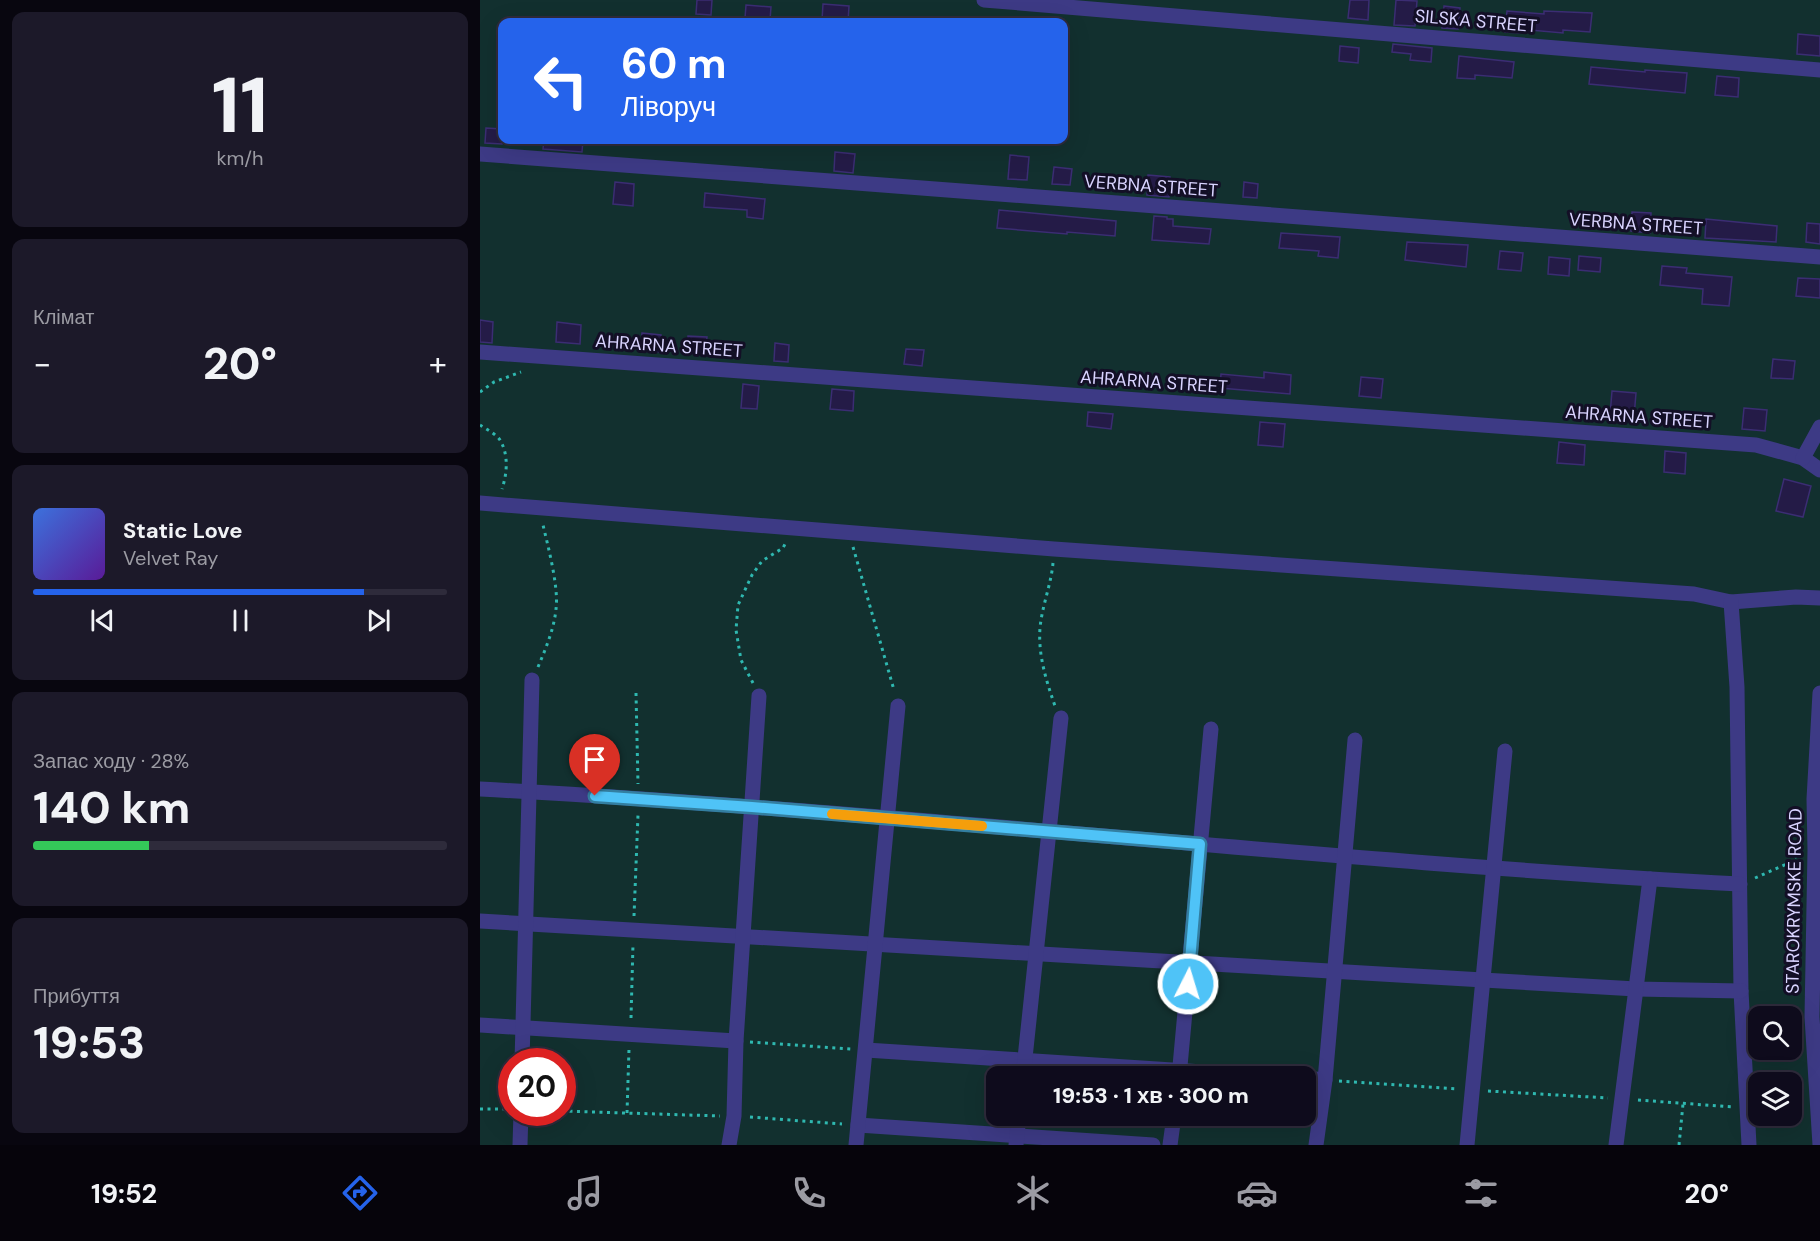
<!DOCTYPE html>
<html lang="uk">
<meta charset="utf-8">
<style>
body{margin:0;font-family:"DM Sans",sans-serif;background:#1c1929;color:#f1f3f6;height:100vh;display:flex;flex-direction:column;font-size:22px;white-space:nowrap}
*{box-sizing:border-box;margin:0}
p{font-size:20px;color:#9b9ba3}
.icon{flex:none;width:33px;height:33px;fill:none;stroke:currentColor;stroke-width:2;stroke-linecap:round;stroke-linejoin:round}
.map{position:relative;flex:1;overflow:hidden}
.details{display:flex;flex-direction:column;gap:12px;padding:12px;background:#08060f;width:480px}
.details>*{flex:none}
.top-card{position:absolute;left:18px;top:18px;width:570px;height:126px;border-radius:12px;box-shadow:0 6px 24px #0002,0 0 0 2px #2e2b3b;background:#2563eb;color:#fff;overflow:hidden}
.fabs{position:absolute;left:1268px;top:1006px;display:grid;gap:12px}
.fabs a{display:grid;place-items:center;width:54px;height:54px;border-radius:12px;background:#0e0b1c;box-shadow:0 6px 24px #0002,0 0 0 2px #2e2b3b;font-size:30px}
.speed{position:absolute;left:18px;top:1048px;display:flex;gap:12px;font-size:30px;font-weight:700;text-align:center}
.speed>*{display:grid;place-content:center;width:78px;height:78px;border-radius:50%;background:#0e0b1c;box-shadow:0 6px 24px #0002,0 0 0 2px #2e2b3b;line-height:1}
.speed .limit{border:9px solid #d22;background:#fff;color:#111}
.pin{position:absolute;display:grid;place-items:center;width:51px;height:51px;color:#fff;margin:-62px -26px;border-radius:50% 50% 50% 0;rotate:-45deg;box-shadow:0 0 6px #0007}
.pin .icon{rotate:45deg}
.me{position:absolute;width:66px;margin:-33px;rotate:5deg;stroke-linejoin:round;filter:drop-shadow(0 0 4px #0008)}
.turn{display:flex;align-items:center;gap:21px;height:126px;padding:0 24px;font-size:27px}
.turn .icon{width:78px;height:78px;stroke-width:2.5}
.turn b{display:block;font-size:42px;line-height:51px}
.big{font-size:45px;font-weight:800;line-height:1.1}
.details .card{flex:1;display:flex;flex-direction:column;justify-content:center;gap:9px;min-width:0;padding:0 21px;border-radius:12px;background:#1c1929}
.details .dial{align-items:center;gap:0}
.dial b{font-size:78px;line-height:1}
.song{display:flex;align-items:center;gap:18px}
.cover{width:72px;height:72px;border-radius:9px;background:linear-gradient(135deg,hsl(220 70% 55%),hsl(270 70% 35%))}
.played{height:6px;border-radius:3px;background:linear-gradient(90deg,#2563eb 80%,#2e2b3b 80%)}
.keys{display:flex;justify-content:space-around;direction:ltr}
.heat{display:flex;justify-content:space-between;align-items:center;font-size:33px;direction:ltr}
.charge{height:9px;border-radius:4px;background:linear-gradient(90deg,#34c759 28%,#2e2b3b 0)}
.trip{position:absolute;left:506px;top:1066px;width:330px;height:60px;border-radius:12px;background:#0e0b1c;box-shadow:0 6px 24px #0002,0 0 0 2px #2e2b3b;font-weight:800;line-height:60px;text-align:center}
.menu{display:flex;height:96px;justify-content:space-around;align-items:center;background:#06040b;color:#9b9ba3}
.menu .icon{width:42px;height:42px}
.menu .on{color:#2563eb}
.menu b{font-size:27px;color:#f1f3f6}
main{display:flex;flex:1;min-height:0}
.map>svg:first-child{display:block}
.green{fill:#12302f;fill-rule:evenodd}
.building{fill:#241b47;stroke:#3b2d73;stroke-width:1.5}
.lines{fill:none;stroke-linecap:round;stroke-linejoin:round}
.path{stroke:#2fb8b0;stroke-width:3;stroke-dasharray:3 4.5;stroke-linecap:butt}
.minor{stroke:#3d3a85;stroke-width:15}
.route-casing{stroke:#337fa1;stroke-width:15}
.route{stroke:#4fc3f7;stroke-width:10}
.slow{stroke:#f59e0b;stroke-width:10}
.labels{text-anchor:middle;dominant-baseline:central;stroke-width:6;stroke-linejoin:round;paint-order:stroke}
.street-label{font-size:18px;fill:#d9d4ff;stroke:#130f26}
</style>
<main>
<section class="details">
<div class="card dial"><b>11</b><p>km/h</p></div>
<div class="card"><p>Клімат</p>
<div class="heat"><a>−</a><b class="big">20°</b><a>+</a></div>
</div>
<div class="card">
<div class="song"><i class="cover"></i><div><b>Static Love</b><p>Velvet Ray</p></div></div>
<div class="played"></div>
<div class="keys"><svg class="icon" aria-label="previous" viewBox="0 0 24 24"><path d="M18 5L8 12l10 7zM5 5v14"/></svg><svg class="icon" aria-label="pause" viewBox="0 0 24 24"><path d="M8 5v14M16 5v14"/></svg><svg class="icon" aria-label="next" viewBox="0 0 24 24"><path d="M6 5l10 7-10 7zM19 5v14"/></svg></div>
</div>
<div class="card"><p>Запас ходу · 28%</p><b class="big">140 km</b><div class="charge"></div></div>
<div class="card"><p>Прибуття</p><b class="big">19:53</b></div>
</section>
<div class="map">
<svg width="1340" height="1145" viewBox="0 0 1340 1145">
<rect width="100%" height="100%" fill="#130f26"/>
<path class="green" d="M0 0H1340V1145H0ZM22 22H584V140H22ZM1278 1017H1311V1050H1278ZM32 1062H82V1113H32ZM516 1077H825V1116H516ZM1278 1083H1311V1116H1278Z"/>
<g class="building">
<path d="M217 0H232L231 15 216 14Z"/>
<path d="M870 0H889L888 20 868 18Z"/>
<path d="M916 0 937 1 935 26 914 25Z"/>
<path d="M343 4 369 6 368 22 342 20Z"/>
<path d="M266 5 291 7 290 20 265 18Z"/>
<path d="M964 6 980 8 978 29 962 28Z"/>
<path d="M1027 11 1064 14V11L1112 13 1110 32 1083 30V33L1039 29V33L1025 32Z"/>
<path d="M1318 34 1340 36V56L1317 54Z"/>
<path d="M913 44 952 48 951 62 930 60 931 54 912 52Z"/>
<path d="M860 46 879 48 878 63 859 61Z"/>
<path d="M979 56 1034 62 1032 78 995 75V79L977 78Z"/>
<path d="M1111 67 1165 72V70L1207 73 1205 93 1109 84Z"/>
<path d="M1237 76 1259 78 1258 97 1235 95Z"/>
<path d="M6 128 22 129V144L5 143Z"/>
<path d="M64 140H103L102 152 63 149Z"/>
<path d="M355 152 375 154 373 173 354 171Z"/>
<path d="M530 155 549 157 547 180 528 179Z"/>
<path d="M574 167 592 169 590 185 572 184Z"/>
<path d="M668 175 690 177 689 197 667 195Z"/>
<path d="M135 182 154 184 153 206 133 204Z"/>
<path d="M764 182 778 184 777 198 763 197Z"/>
<path d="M225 193 285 199 283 219 267 217V210L224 207Z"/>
<path d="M519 210 636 221 635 236 587 232V234L517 228Z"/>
<path d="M1152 212 1171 213 1170 233 1151 231Z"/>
<path d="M674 216 687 217V219H693V226L731 229 729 244 672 240Z"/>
<path d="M1226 219 1297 226 1296 242 1225 238Z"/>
<path d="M1327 223 1340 224V244L1326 242Z"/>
<path d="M801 233 860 237 858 258 838 256 839 251 799 248Z"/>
<path d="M927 242 988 245 986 267 925 260Z"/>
<path d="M1020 251 1043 253 1041 271 1018 269Z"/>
<path d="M1099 256 1121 258 1120 272 1098 270Z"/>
<path d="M1069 257 1090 259 1089 276 1068 274Z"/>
<path d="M1182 266 1207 268 1206 273 1252 277 1249 306 1222 304 1223 289 1180 285Z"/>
<path d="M1318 278 1340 279V298L1316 296Z"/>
<path d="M0 320 13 322 12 343 0 342Z"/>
<path d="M77 322 101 325 100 344 76 342Z"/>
<path d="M162 333 181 335 180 352 161 351Z"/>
<path d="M208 336 227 337 225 352 207 351Z"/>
<path d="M295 343 309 345 308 362 294 361Z"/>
<path d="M426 349 444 350 442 366 424 364Z"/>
<path d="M1293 359 1315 361 1313 379 1291 378Z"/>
<path d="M784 372 811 375 810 394 740 388 741 374 784 378Z"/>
<path d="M881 377 903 379 901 398 879 396Z"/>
<path d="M263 384 279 386 277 409 261 408Z"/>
<path d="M352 389 374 391 373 411 350 409Z"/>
<path d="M1132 391 1156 393 1154 417 1130 415Z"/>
<path d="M1264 408 1287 410 1285 431 1262 429Z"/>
<path d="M608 412 633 414 631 429 607 426Z"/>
<path d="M780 422 805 424 803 447 778 445Z"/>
<path d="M1079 442 1105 445 1104 465 1077 463Z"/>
<path d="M1185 451 1206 453 1205 474 1184 472Z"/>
<path d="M1304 479 1331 486 1323 517 1296 511Z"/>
</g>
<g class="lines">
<g class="path">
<path d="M0 392 14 382 41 372"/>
<path d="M0 425C6 429 16 434 20 440 29 455 27 474 22 489"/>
<path d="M373 547 414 690"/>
<path d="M573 563C571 585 562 606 560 628 558 655 566 680 575 706"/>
<path d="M58 667C66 648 74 629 76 609 79 588 68 546 63 525"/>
<path d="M273 683 261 660 256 630 258 605 272 575 282 561 303 548 305 544"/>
<path d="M156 693 158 784"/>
<path d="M1275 878 1309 863 1319 854"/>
<path d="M154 916 158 815"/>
<path d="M1277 1012 1318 1016"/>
<path d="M151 1018 153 944"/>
<path d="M270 1042 371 1049"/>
<path d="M859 1081 978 1089"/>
<path d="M1008 1091 1128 1098"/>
<path d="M1158 1100 1253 1107"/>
<path d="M0 1109H27"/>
<path d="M82 1111 240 1116"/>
<path d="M147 1113 149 1049"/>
<path d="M270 1117 362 1124"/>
<path d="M1199 1145 1203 1104"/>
</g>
<g class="minor">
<path d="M504 0 1340 70"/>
<path d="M0 154 1340 257"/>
<path d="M0 352 1276 445 1323 458 1340 470"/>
<path d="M1323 458 1340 427"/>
<path d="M0 503 574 549 1214 594 1251 602 1316 597 1340 598"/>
<path d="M1251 602 1257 687 1261 991 1269 1145"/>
<path d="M0 789C421 812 839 861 1260 884"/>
<path d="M0 921 1156 989 1261 991"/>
<path d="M0 1025 256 1041"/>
<path d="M386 1050 801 1077"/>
<path d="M42 1062 52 680"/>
<path d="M543 1077 581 718"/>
<path d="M699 1077 731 729"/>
<path d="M825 1078 845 1080"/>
<path d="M378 1125 673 1145"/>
<path d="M40 1145 41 1113"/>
<path d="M249 1145 254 1116 256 1041 279 696"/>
<path d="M376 1145 418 706"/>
<path d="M536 1145 539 1116"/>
<path d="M690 1145 694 1116"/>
<path d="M836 1145 845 1080 875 740"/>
<path d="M987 1145 1025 751"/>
<path d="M1136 1145 1170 879"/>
<path d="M1340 1145 1332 1017 1335 850 1334 799 1340 693"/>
</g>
</g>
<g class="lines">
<g class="route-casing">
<path id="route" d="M115 796 272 807 720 844 708 984"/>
</g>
<use href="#route" class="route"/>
<path class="slow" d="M352 814 502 826"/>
</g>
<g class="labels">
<g class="street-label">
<text transform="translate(996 21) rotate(5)">SILSKA STREET</text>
<text transform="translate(671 186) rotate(4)">VERBNA STREET</text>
<text transform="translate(1156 224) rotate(4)">VERBNA STREET</text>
<text transform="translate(189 346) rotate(4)">AHRARNA STREET</text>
<text transform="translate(674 382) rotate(4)">AHRARNA STREET</text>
<text transform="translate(1159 417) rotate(4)">AHRARNA STREET</text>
<text transform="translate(1314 901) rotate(-89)">STAROKRYMSKE ROAD</text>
</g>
</g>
</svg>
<div class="fabs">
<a><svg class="icon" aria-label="search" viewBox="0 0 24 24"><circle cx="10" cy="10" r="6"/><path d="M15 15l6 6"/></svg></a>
<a><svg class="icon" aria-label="layers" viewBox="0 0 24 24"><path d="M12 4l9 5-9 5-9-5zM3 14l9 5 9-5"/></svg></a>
</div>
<div class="speed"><div class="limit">20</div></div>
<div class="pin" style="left:115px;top:796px;background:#d93025"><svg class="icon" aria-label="arrive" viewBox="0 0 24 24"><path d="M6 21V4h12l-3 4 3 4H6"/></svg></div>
<svg class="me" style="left:708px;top:984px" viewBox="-20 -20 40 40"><circle r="17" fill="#4fc3f7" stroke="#fff" stroke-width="3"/><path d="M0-11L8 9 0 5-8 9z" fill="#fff"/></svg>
<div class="trip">19:53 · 1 хв · 300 m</div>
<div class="top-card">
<div class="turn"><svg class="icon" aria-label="left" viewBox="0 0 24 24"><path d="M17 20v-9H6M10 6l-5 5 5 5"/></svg><div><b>60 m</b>Ліворуч</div></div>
</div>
</div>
</main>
<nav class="menu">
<b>19:52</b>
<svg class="icon on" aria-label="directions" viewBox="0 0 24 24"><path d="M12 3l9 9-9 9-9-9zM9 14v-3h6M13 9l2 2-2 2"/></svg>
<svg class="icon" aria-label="music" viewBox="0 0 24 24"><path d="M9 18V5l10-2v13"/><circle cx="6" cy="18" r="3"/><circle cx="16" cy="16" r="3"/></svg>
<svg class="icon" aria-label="phone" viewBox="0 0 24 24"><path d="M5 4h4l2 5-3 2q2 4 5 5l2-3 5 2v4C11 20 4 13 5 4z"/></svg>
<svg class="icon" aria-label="climate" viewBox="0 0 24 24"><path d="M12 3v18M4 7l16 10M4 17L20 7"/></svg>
<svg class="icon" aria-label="car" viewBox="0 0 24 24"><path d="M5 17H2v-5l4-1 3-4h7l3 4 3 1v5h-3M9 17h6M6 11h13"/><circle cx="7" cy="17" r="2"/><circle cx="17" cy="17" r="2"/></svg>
<svg class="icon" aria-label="filters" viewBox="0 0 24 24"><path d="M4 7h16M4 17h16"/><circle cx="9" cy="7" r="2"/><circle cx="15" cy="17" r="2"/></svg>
<b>20°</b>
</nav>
